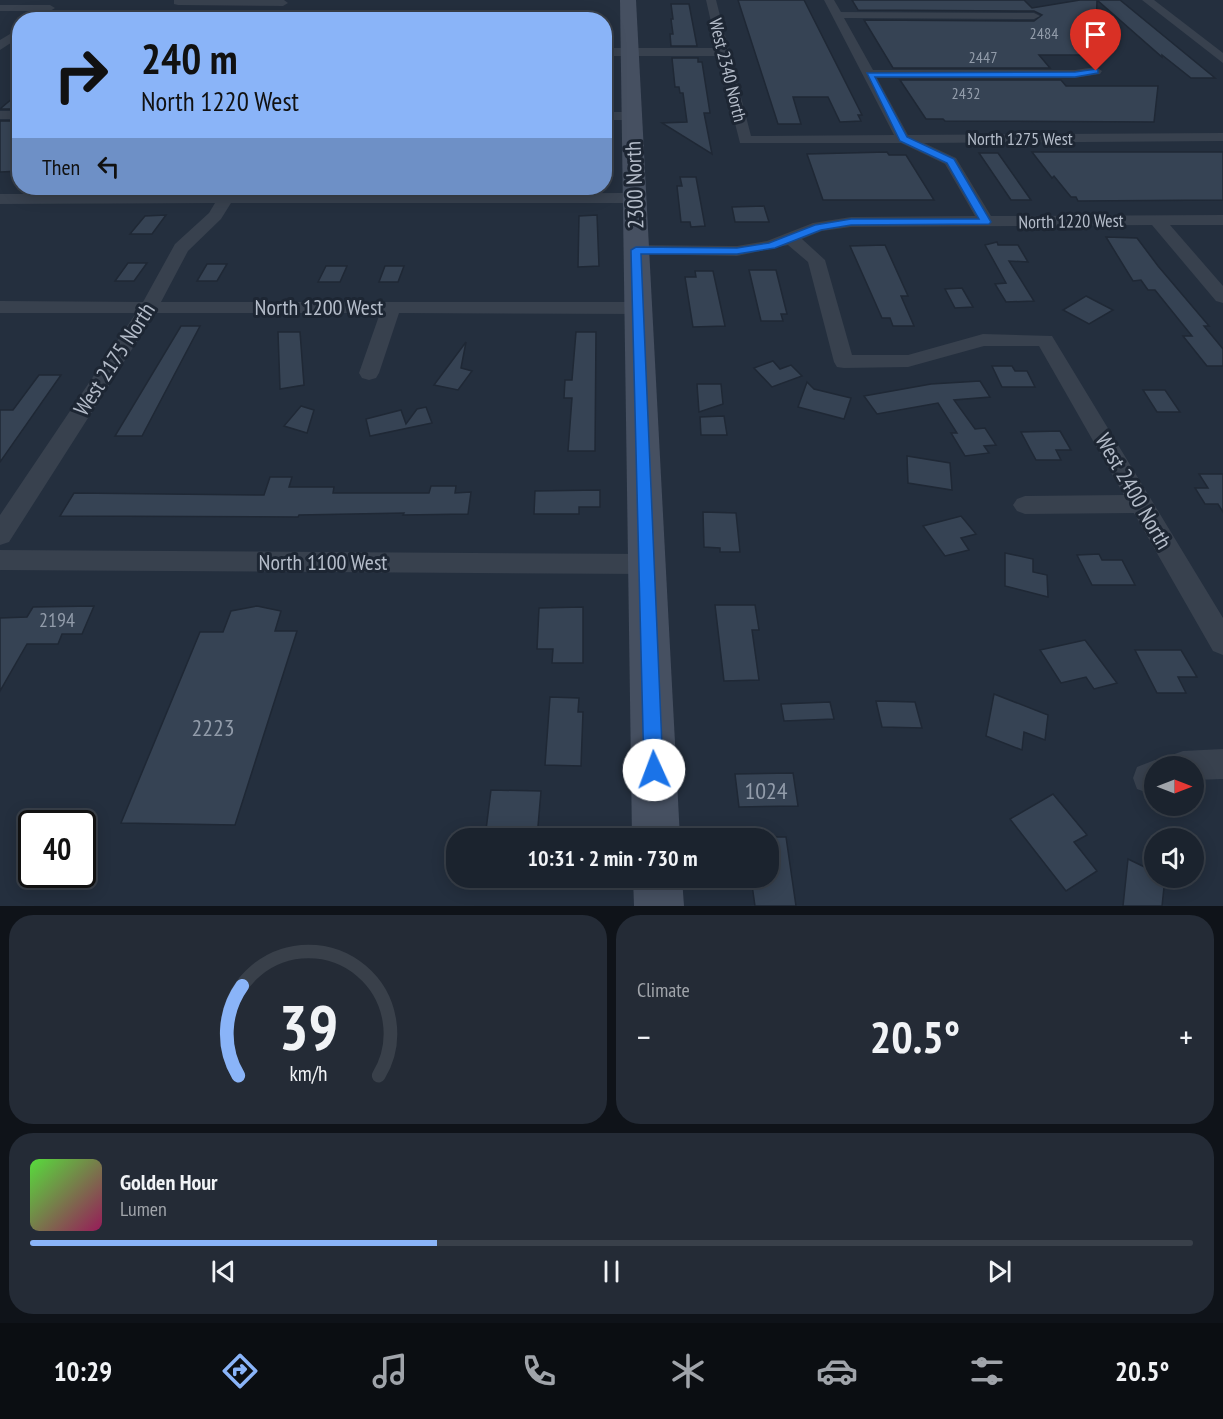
<!DOCTYPE html>
<meta charset="utf-8">
<style>
body{margin:0;font-family:"PT Sans Narrow",sans-serif;background:#242b36;color:#f1f3f6;height:100vh;display:flex;flex-direction:column;font-size:22px;white-space:nowrap}
*{box-sizing:border-box;margin:0}
p{font-size:20px;color:#a0a4aa}
.icon{flex:none;width:33px;height:33px;fill:none;stroke:currentColor;stroke-width:2;stroke-linecap:round;stroke-linejoin:round}
.map{position:relative;height:906px;overflow:hidden}
.drawer{display:flex;flex-direction:column;gap:9px;padding:9px;background:#0f1319;flex:1}
.drawer>*{flex:none}
.guide{position:absolute;left:12px;top:12px;width:600px;height:183px;border-radius:24px;box-shadow:0 3px 15px #0003,0 0 0 2px #39404a;background:#8ab4f8;color:#111;overflow:hidden}
.needle{width:39px;rotate:90deg}
.fabs{position:absolute;left:1144px;top:756px;display:grid;gap:12px}
.fabs a{display:grid;place-items:center;width:60px;height:60px;border-radius:50%;background:#1b232e;box-shadow:0 3px 15px #0003,0 0 0 2px #39404a;font-size:30px}
.speed{position:absolute;left:18px;top:810px;display:flex;gap:12px;font-size:30px;font-weight:700;text-align:center}
.speed>*{display:grid;place-content:center;width:78px;height:78px;border-radius:50%;background:#1b232e;box-shadow:0 3px 15px #0003,0 0 0 2px #39404a;line-height:1}
.speed .limit{border:3px solid #111;border-radius:9px;background:#fff;color:#111}
.pin{position:absolute;display:grid;place-items:center;width:51px;height:51px;color:#fff;margin:-62px -26px;border-radius:50% 50% 50% 0;rotate:-45deg;box-shadow:0 0 6px #0007}
.pin .icon{rotate:45deg}
.me{position:absolute;width:66px;margin:-33px;rotate:358deg;stroke-linejoin:round;filter:drop-shadow(0 0 4px #0008)}
.turn{display:flex;align-items:center;gap:21px;height:126px;padding:0 30px;font-size:27px}
.turn .icon{width:78px;height:78px;stroke-width:2.5}
.turn b{display:block;font-size:42px;line-height:51px}
.then{display:flex;align-items:center;height:57px;padding:0 30px;background:#0003;gap:12px;font-size:22px}
.big{font-size:45px;font-weight:700;line-height:1.1}
.drawer .card{flex:1;display:flex;flex-direction:column;justify-content:center;gap:9px;min-width:0;padding:0 21px;border-radius:24px;background:#242b36}
.drawer .dial{align-items:center;gap:0}
.dial svg{height:156px;overflow:visible;fill:none;stroke:#39404a;stroke-width:7;stroke-linecap:round;text-anchor:middle}
.dial text{fill:#f1f3f6;stroke:none}
.song{display:flex;align-items:center;gap:18px}
.cover{width:72px;height:72px;border-radius:9px;background:linear-gradient(135deg,hsl(110 70% 55%),hsl(330 70% 35%))}
.played{height:6px;border-radius:3px;background:linear-gradient(90deg,#8ab4f8 35%,#39404a 35%)}
.keys{display:flex;justify-content:space-around;direction:ltr}
.heat{display:flex;justify-content:space-between;align-items:center;font-size:33px;direction:ltr}
.drawer .tiles{flex:1;display:grid;gap:9px;grid-template-columns:1fr 1fr}
.card:last-child{grid-column:span 2}
.trip{position:absolute;left:446px;top:828px;width:333px;height:60px;border-radius:24px;background:#1b232e;box-shadow:0 3px 15px #0003,0 0 0 2px #39404a;font-weight:700;line-height:60px;text-align:center}
.tab-bar{display:flex;height:96px;justify-content:space-around;align-items:center;background:#0b0e12;color:#a0a4aa}
.tab-bar .icon{width:42px;height:42px}
.tab-bar .selected{color:#8ab4f8}
.tab-bar b{font-size:27px;color:#f1f3f6}
.map>svg:first-child{display:block}
.building{fill:#364354;stroke:#1f2835;stroke-width:1.5}
.lines{fill:none;stroke-linecap:round;stroke-linejoin:round}
.street{fill:#38414e;fill-rule:evenodd}
.secondary{fill:#465061;fill-rule:evenodd}
.route{fill:#1a73e8;stroke:#114b97;stroke-width:1.5}
.labels{text-anchor:middle;dominant-baseline:central;stroke-width:6;stroke-linejoin:round;paint-order:stroke}
.far-number-label{font-size:16px;fill:#929caa}
.far-street-label{font-size:18px;fill:#b4bcc9;stroke:#1d2633}
.number-label{font-size:20px;fill:#929caa}
.street-label{font-size:22px;fill:#b4bcc9;stroke:#1d2633}
.near-number-label{font-size:24px;fill:#929caa}
</style>
<div class="map">
<svg width="1223" height="906" viewBox="0 0 1223 906">
<rect width="100%" height="100%" fill="#242f3e"/>
<g class="building">
<path d="M738 0H804L862 115H858L861 121 840 122 828 97H793L801 124H778Z"/>
<path d="M852 0H1024L1032 8 1080 0H1120L1215 78H1191L1162 55V57L1097 0 1095 55H1039L1050 68H893L864 20 1034 21 1042 15 1034 11 858 10Z"/>
<path d="M671 4H689L697 46H671L670 34H673L671 19H673Z"/>
<path d="M672 58H698V62H702L710 113H704L712 154 662 123 687 122 683 93H680L679 87H675Z"/>
<path d="M900 80H1061L1066 86H1158L1154 122 945 121 943 119H926Z"/>
<path d="M20 92V109H0Z"/>
<path d="M0 121H20V171L0 172Z"/>
<path d="M887 152 889 155H906L934 200H823L807 154Z"/>
<path d="M1032 152H1223V200L1078 201 1076 197H1071L1054 176 1052 178Z"/>
<path d="M979 153H998L1031 200H1011Z"/>
<path d="M680 177H696L705 226 691 227 690 222H681L677 186H682Z"/>
<path d="M764 206 769 222H735L732 207Z"/>
<path d="M166 215 152 234H130L145 216Z"/>
<path d="M597 215 599 266 578 267 579 216Z"/>
<path d="M1106 237 1137 238 1158 266 1209 326H1204L1223 349V366H1207L1183 336H1192L1155 290H1148L1141 280 1133 281Z"/>
<path d="M997 242 998 245H1018L1028 262 1009 261 1034 301 1006 302 995 284 1006 283 985 245Z"/>
<path d="M885 245 908 296H901L914 326H893L890 318H882L850 246Z"/>
<path d="M128 263H147L134 281H115Z"/>
<path d="M207 264H227L217 281H197Z"/>
<path d="M326 266H347L340 282H318Z"/>
<path d="M385 266H404L398 282H379Z"/>
<path d="M749 270H776L787 314H781L783 321H761Z"/>
<path d="M695 271H713L725 326 693 327 685 277H696Z"/>
<path d="M962 288 973 307 955 308 945 289Z"/>
<path d="M1086 296 1113 310 1089 324 1063 310Z"/>
<path d="M181 326H200L142 436H115Z"/>
<path d="M278 332H300L304 385 280 389Z"/>
<path d="M576 332H596L595 451H568L572 398H564L565 380H572Z"/>
<path d="M466 342 461 368 472 371 458 390 434 385Z"/>
<path d="M773 361 780 369 791 365 802 376 772 387 754 368Z"/>
<path d="M992 366H1012L1015 371H1027L1035 387H1002Z"/>
<path d="M39 375H61L0 462V410H13Z"/>
<path d="M980 381 990 397 954 400 975 429 985 428 996 445 984 446 989 453 965 456 951 433H957L938 403 877 414 864 396 931 384Z"/>
<path d="M807 382 814 389 851 398 844 419 798 407Z"/>
<path d="M697 384H721L723 404 699 412Z"/>
<path d="M1143 390H1165L1180 412H1157Z"/>
<path d="M301 406 314 410 307 433 284 426Z"/>
<path d="M426 407 432 423 370 436 366 419 401 410 406 424 417 409Z"/>
<path d="M724 416 727 435H701L700 417Z"/>
<path d="M1060 431 1071 450H1056L1061 460H1036L1021 432Z"/>
<path d="M907 456 950 463 952 490 908 483Z"/>
<path d="M1199 474H1223V512L1218 504H1205L1195 488H1208Z"/>
<path d="M270 477H292L289 487H334L333 493H429L431 486H456L455 493 471 492 468 514 403 515 404 513 299 515 298 517 60 516 74 493 264 495Z"/>
<path d="M600 490V507H579V514H534L535 491Z"/>
<path d="M703 512 736 513 740 552H720V548L704 547Z"/>
<path d="M961 516 976 534 961 538 969 550 945 556 923 526Z"/>
<path d="M1005 553 1033 559V572L1047 575 1048 597 1005 586Z"/>
<path d="M1099 554 1102 560H1122L1135 585H1092L1077 555Z"/>
<path d="M715 605H755L759 630H752L759 680 724 681Z"/>
<path d="M94 606 82 634H62L58 644H27L0 691V618L27 617 33 607Z"/>
<path d="M257 606 281 611 275 631H297L235 825 121 823 200 632H223L231 611Z"/>
<path d="M583 607V663H552L553 649H537L539 608Z"/>
<path d="M1085 640 1117 683 1094 689 1086 677 1061 683 1040 650Z"/>
<path d="M1135 650H1181L1197 677H1178L1186 693H1157Z"/>
<path d="M994 694 1048 715 1045 740 1024 732 1022 750 986 736Z"/>
<path d="M550 697 579 698 578 712H583L581 766 545 765Z"/>
<path d="M876 701 915 702 922 728 882 727Z"/>
<path d="M830 702 834 719 784 721 781 704Z"/>
<path d="M793 773 798 806 739 807 735 774Z"/>
<path d="M491 790 541 791 537 838H485Z"/>
<path d="M1053 794 1087 835 1074 842 1097 871 1066 891 1010 819Z"/>
<path d="M768 837H786L796 906H755L751 878H768Z"/>
<path d="M1128 859 1155 872V878H1165L1162 906H1123Z"/>
</g>
<g class="lines">
<g class="street">
<path d="M174 0H284L288 3 283 6 178 5 174 4Z"/>
<path d="M706 0H716L751 136 894 135 824 0H834L841 12 1034 13 1040 16 1034 19 844 18 873 70H1075L1096 67 1102 71 1100 74 1075 78H877L908 135 1223 133V141L924 143 956 158 991 216 1223 215V225H1170L1223 286V303L1216 301 1152 225 851 227 822 231 802 239 825 260 852 355H908L983 334 1052 336 1223 618V655L1213 651 1134 513 1025 514 1017 511 1013 505 1017 499 1025 496 1124 495 1039 346H984L908 367 844 368 837 367 834 362 808 262 788 245 737 256 630 254 627 250 630 246 636 245 737 246 767 241 813 223 851 217 975 216 945 164 901 143H740L718 56H604V48H717Z"/>
<path d="M1142 0H1154L1223 53V63Z"/>
<path d="M0 5H50L55 8 50 11H0Z"/>
<path d="M20 28V37L0 50V40Z"/>
<rect x="0" y="111" width="20" height="8"/>
<path d="M604 112H632L639 116 632 120H604Z"/>
<path d="M225 188H239L237 194 635 193 643 198 635 203H231L221 219 188 251 161 302H638L645 304 647 308 645 312 638 314 399 313 379 373 376 378 369 380 362 378 359 373 380 313H155L9 542 0 545V515L136 313H0V301L143 302 175 244 209 213 215 203 0 204V194H221Z"/>
<path d="M0 550 646 554 655 557 659 564 655 571 646 574 0 570Z"/>
<path d="M1223 749V779L1194 780V766H1168L1172 755 1183 751Z"/>
<path d="M1155 760 1167 766H1155V790L1148 793 1137 789 1133 778 1137 767Z"/>
</g>
<g class="secondary">
<path d="M620 0H636L680 838H632Z"/>
<path d="M633 878H682L684 906H634Z"/>
</g>
</g>
<path class="route" d="M1096 69 1098 70V73L1075 77H875L907 137 954 159 991 222 989 224 851 225 821 230 775 248 737 254H641L663 770 660 776 654 779 647 776 644 770 631 250 636 247 737 248 769 243 815 225 851 219H979L947 163 900 141 867 73 1075 72Z"/>
<g class="labels">
<g class="far-number-label">
<text x="1044" y="33">2484</text>
<text x="983" y="57">2447</text>
<text x="966" y="93">2432</text>
</g>
<g class="far-street-label">
<text transform="translate(728 70) rotate(76)">West 2340 North</text>
<text x="1020" y="138">North 1275 West</text>
<text transform="translate(1071 221) rotate(-1)">North 1220 West</text>
</g>
<g class="number-label">
<text x="57" y="620">2194</text>
</g>
<g class="street-label">
<text transform="translate(634 185) rotate(-92)">2300 North</text>
<text x="319" y="307">North 1200 West</text>
<text transform="translate(114 359) rotate(-57)">West 2175 North</text>
<text transform="translate(1134 491) rotate(60)">West 2400 North</text>
<text x="323" y="562">North 1100 West</text>
</g>
<g class="near-number-label">
<text x="213" y="727">2223</text>
<text x="766" y="790">1024</text>
</g>
</g>
</svg>
<div class="fabs">
<a><svg class="needle" viewBox="-14 -14 28 28"><path d="M0-13l5 13h-10z" fill="#e53935"/><path d="M0 13l5-13h-10z" fill="#a0a4aa"/></svg></a>
<a><svg class="icon" aria-label="sound" viewBox="0 0 24 24"><path d="M4 9h4l5-4v14l-5-4H4zM17 9q2 3 0 6"/></svg></a>
</div>
<div class="speed"><div class="limit">40</div></div>
<div class="pin" style="left:1096px;top:71px;background:#d93025"><svg class="icon" aria-label="arrive" viewBox="0 0 24 24"><path d="M6 21V4h12l-3 4 3 4H6"/></svg></div>
<svg class="me" style="left:654px;top:770px" viewBox="-20 -20 40 40"><circle r="19" fill="#fff"/><path d="M0-13L10 11 0 6-10 11z" fill="#1a73e8"/></svg>
<div class="trip">10:31 · 2 min · 730 m</div>
<div class="guide">
<div class="turn"><svg class="icon" aria-label="right" viewBox="0 0 24 24"><path d="M7 20v-9h11M14 6l5 5-5 5"/></svg><div><b>240 m</b>North 1220 West</div></div>
<div class="then">Then<svg class="icon" aria-label="left" viewBox="0 0 24 24"><path d="M17 20v-9H6M10 6l-5 5 5 5"/></svg></div>
</div>
</div>
<section class="drawer">
<div class="tiles">
<div class="card dial"><svg viewBox="0 0 100 80">
<path d="M14 69A42 42 0 1 1 86 69"/>
<path d="M14 69A42 42 0 0 1 16 23" stroke="#8ab4f8"/>
<text x="50" y="56" font-size="32" font-weight="700">39</text>
<text x="50" y="72" font-size="11">km/h</text>
</svg></div>
<div class="card"><p>Climate</p>
<div class="heat"><a>−</a><b class="big">20.5°</b><a>+</a></div>
</div>
<div class="card">
<div class="song"><i class="cover"></i><div><b>Golden Hour</b><p>Lumen</p></div></div>
<div class="played"></div>
<div class="keys"><svg class="icon" aria-label="previous" viewBox="0 0 24 24"><path d="M18 5L8 12l10 7zM5 5v14"/></svg><svg class="icon" aria-label="pause" viewBox="0 0 24 24"><path d="M8 5v14M16 5v14"/></svg><svg class="icon" aria-label="next" viewBox="0 0 24 24"><path d="M6 5l10 7-10 7zM19 5v14"/></svg></div>
</div>
</div>
</section>
<nav class="tab-bar">
<b>10:29</b>
<svg class="icon selected" aria-label="directions" viewBox="0 0 24 24"><path d="M12 3l9 9-9 9-9-9zM9 14v-3h6M13 9l2 2-2 2"/></svg>
<svg class="icon" aria-label="music" viewBox="0 0 24 24"><path d="M9 18V5l10-2v13"/><circle cx="6" cy="18" r="3"/><circle cx="16" cy="16" r="3"/></svg>
<svg class="icon" aria-label="phone" viewBox="0 0 24 24"><path d="M5 4h4l2 5-3 2q2 4 5 5l2-3 5 2v4C11 20 4 13 5 4z"/></svg>
<svg class="icon" aria-label="climate" viewBox="0 0 24 24"><path d="M12 3v18M4 7l16 10M4 17L20 7"/></svg>
<svg class="icon" aria-label="car" viewBox="0 0 24 24"><path d="M5 17H2v-5l4-1 3-4h7l3 4 3 1v5h-3M9 17h6M6 11h13"/><circle cx="7" cy="17" r="2"/><circle cx="17" cy="17" r="2"/></svg>
<svg class="icon" aria-label="filters" viewBox="0 0 24 24"><path d="M4 7h16M4 17h16"/><circle cx="9" cy="7" r="2"/><circle cx="15" cy="17" r="2"/></svg>
<b>20.5°</b>
</nav>
